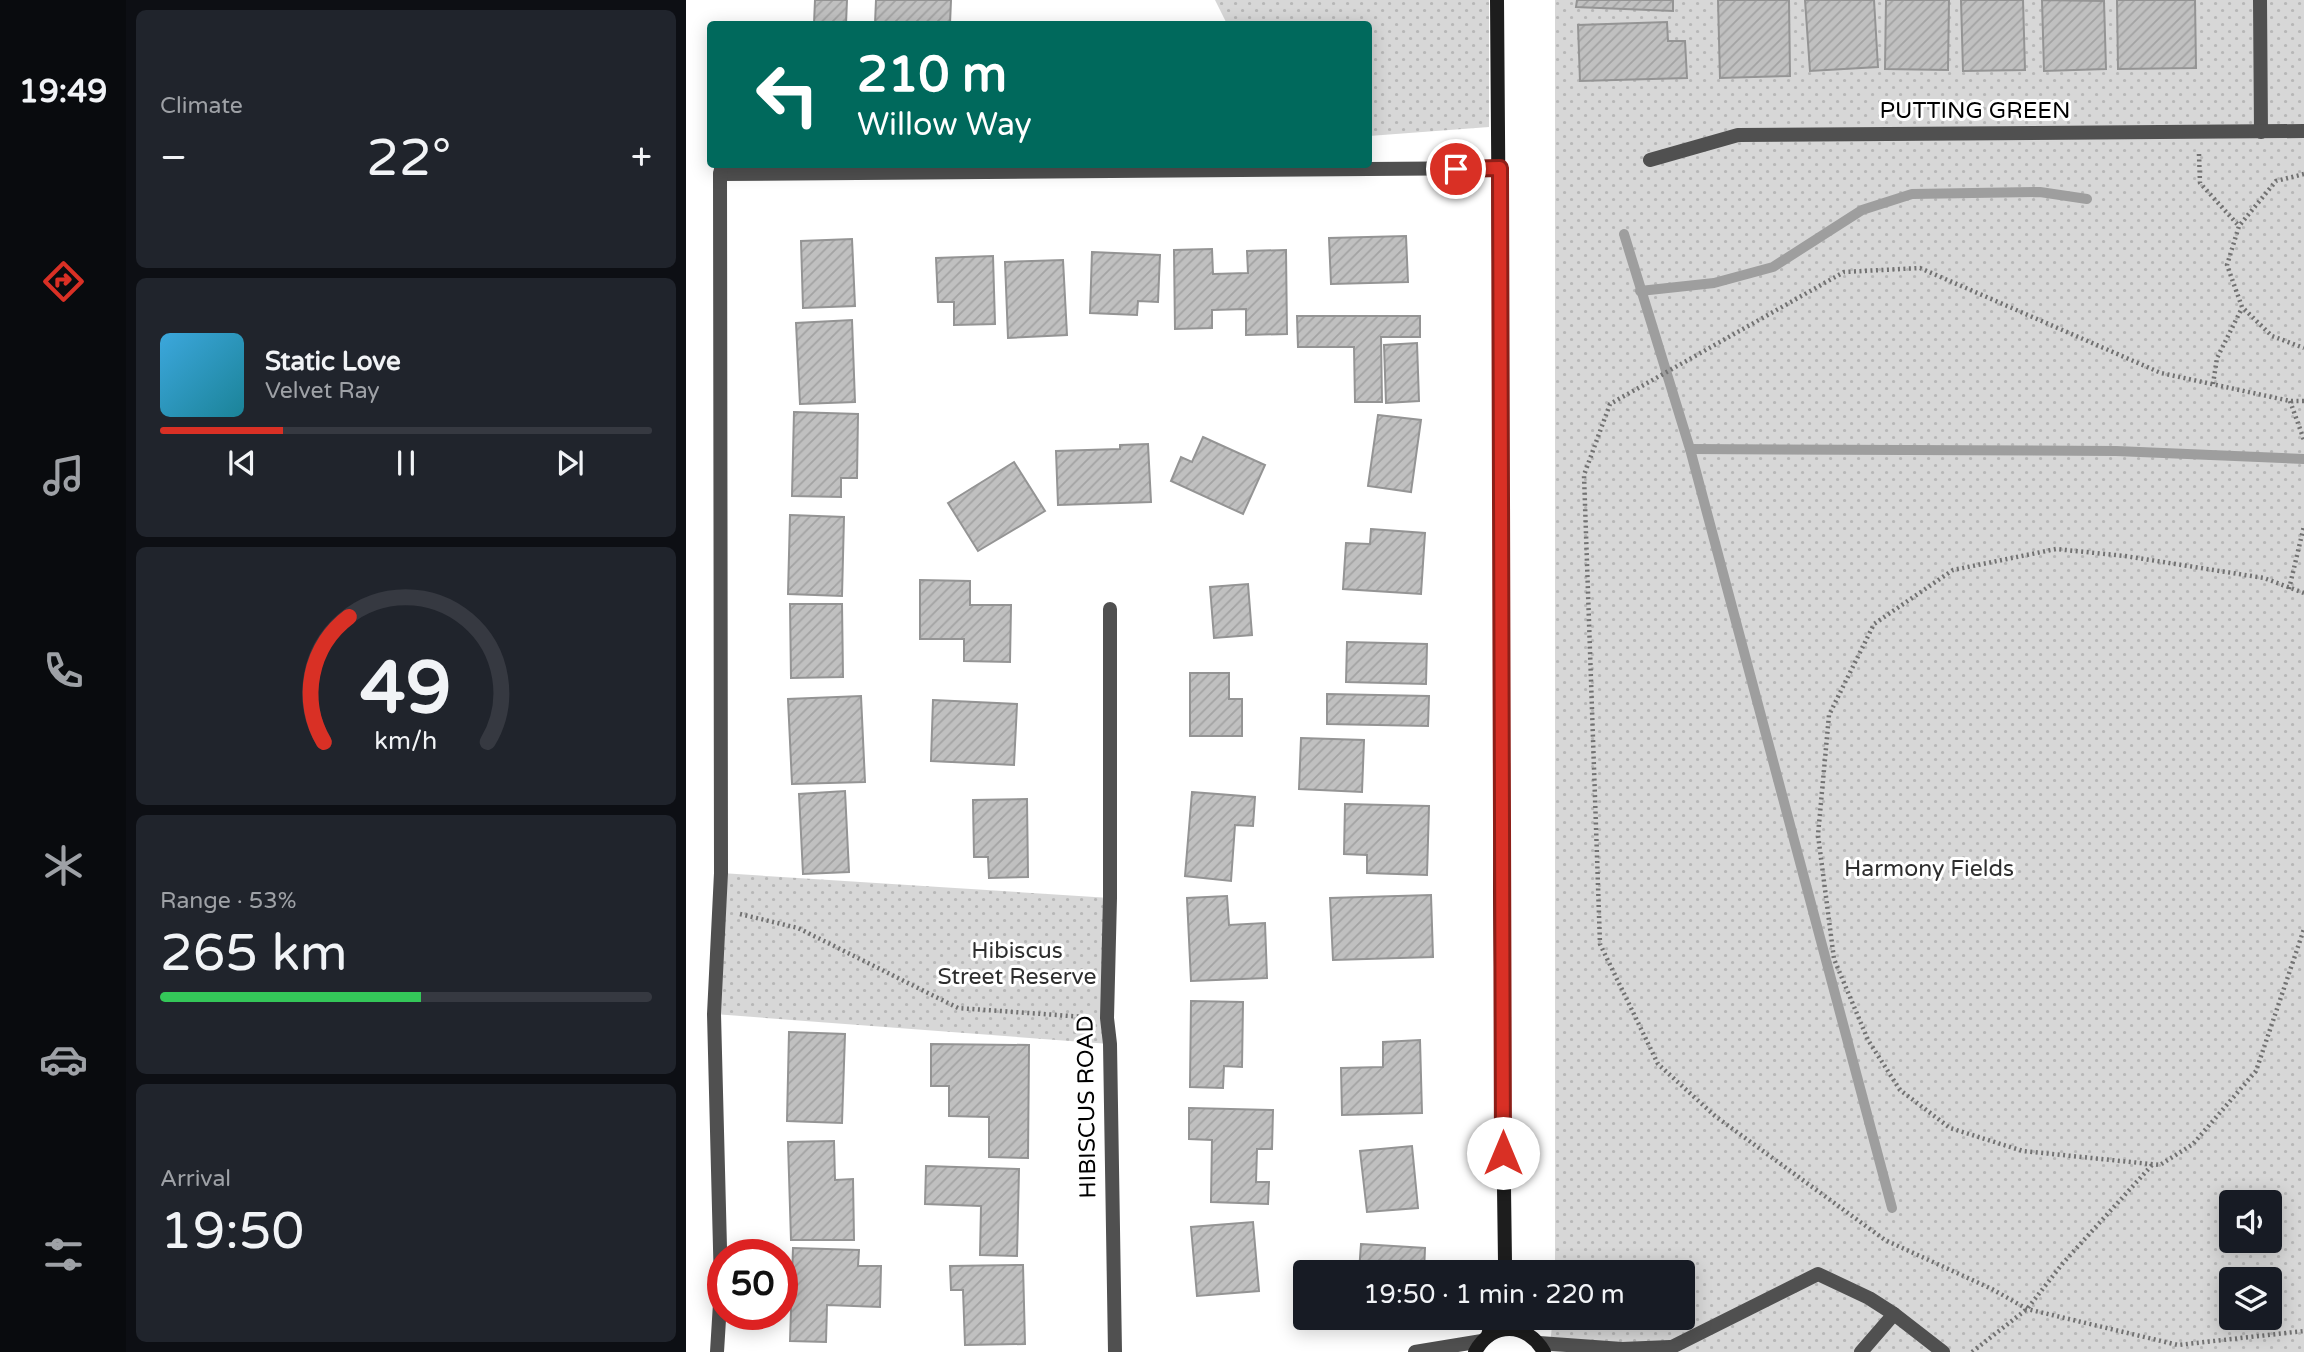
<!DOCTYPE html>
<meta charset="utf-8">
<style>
body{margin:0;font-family:"Varela Round",sans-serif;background:#20242c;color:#f1f3f6;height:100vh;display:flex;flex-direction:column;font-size:26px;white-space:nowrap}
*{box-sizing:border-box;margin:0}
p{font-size:23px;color:#9ea1a6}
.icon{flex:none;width:38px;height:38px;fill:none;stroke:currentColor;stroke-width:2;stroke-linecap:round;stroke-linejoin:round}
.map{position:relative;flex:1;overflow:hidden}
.panel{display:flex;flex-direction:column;gap:10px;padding:10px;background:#0d0f14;width:560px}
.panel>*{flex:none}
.top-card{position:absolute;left:21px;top:21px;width:665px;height:147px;border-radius:7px;box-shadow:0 4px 18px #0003;background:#00695c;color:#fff;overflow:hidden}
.tools{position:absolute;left:1533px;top:1190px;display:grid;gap:14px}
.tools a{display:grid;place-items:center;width:63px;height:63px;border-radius:7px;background:#171b24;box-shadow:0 4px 18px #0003;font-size:35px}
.speed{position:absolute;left:21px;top:1239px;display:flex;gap:14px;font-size:35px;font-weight:700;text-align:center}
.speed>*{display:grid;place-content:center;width:91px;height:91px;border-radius:50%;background:#171b24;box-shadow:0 4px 18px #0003;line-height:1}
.speed .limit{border:10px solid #d22;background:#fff;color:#111}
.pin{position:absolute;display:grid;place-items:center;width:60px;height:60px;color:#fff;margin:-30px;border:4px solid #fff;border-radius:50%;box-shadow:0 2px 7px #0007}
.me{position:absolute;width:77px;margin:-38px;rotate:0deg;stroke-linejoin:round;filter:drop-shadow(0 0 5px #0008)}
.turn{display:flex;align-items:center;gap:24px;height:147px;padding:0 35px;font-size:32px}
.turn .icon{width:91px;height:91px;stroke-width:2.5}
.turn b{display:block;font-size:49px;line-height:60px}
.big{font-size:52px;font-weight:600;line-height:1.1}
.panel .tile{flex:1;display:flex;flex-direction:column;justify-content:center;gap:10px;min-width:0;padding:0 24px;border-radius:10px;background:#20242c}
.panel .dial{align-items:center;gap:0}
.dial svg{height:182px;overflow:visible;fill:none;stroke:#363941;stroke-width:7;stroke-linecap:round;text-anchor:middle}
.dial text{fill:#f1f3f6;stroke:none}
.song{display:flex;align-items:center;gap:21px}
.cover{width:84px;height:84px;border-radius:10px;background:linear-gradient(135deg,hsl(200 70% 55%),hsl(190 70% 35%))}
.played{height:7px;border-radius:4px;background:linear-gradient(90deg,#d93025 25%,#363941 25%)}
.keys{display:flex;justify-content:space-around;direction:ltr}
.heat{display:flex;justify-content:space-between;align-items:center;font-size:38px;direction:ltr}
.charge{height:10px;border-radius:5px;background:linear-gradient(90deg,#34c759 53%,#363941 0)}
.trip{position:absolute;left:607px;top:1260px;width:402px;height:70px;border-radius:7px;background:#171b24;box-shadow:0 4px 18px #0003;font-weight:600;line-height:70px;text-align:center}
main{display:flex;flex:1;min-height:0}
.tabs{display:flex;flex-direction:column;width:126px;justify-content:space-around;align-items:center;background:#090b0e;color:#9ea1a6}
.tabs .icon{width:49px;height:49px}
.tabs .current{color:#d93025}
.tabs b{font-size:32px;color:#f1f3f6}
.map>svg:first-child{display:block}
.park{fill:url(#park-dots);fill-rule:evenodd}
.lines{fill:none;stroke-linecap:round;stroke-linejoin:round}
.stream{stroke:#9e9e9e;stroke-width:10}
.building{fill:url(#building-hatch);stroke:#949494;stroke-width:2}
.path{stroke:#727272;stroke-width:4.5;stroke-dasharray:2 3.5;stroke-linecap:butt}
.service{stroke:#505050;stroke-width:14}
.minor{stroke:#505050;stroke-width:14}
.secondary{stroke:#1d1d1d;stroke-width:14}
.route-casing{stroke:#8d1f18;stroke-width:18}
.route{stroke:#d93025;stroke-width:12}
.labels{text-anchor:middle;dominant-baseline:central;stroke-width:6;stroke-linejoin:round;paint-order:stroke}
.street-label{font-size:23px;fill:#000;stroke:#fff}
.park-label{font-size:23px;fill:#2e2e2e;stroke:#fff}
</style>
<main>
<nav class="tabs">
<b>19:49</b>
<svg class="icon current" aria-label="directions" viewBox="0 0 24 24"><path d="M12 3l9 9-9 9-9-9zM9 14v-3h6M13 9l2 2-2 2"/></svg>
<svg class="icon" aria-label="music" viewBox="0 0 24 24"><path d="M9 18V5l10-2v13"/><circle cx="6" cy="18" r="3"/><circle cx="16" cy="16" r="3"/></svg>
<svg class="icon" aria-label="phone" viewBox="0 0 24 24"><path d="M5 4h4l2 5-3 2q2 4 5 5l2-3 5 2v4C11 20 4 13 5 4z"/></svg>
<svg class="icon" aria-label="climate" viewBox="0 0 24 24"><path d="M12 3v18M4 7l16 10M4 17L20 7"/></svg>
<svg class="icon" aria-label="car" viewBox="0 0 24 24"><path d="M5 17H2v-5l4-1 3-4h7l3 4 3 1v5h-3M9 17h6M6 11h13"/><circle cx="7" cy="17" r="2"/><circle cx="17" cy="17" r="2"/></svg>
<svg class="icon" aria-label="filters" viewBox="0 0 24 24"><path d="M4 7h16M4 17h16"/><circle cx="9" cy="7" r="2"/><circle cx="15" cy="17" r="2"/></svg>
</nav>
<section class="panel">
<div class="tile"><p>Climate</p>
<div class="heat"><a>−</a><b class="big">22°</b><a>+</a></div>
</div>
<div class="tile">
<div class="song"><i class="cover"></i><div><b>Static Love</b><p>Velvet Ray</p></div></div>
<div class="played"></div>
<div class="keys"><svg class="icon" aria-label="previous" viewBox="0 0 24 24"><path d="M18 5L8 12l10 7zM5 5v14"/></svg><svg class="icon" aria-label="pause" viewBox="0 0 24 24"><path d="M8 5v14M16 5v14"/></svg><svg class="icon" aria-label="next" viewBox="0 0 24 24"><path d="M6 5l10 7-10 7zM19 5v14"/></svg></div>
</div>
<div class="tile dial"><svg viewBox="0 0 100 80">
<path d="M14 69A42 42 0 1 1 86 69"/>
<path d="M14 69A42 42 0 0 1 25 14" stroke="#d93025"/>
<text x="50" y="56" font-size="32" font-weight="700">49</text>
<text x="50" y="72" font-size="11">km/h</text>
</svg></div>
<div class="tile"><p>Range · 53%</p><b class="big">265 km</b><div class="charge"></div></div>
<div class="tile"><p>Arrival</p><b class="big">19:50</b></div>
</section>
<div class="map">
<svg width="1618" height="1352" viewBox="0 0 1618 1352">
<defs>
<pattern id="park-dots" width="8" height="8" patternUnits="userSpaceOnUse" patternTransform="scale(1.75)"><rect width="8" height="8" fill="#d7d7d7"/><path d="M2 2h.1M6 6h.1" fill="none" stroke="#b7b7b7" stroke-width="1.8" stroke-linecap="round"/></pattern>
<pattern id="building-hatch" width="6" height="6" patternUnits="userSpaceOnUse" patternTransform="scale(1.75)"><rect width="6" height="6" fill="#c0c0c0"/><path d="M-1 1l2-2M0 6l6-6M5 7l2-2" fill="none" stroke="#a3a3a3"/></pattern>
</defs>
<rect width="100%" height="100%" fill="#fff"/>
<g class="park">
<path d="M529 0H803V127L683 136 682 24H541Z"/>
<path d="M869 0H1618V1352H863L867 1318H998V1272H869ZM1545 1202H1584V1241H1545ZM1545 1279H1584V1318H1545Z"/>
<path d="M35 873 424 898V1044L28 1014Z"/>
</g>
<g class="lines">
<g class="stream">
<path d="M938 234 1004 449 1206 1208"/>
<path d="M954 291 1028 283 1087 267 1176 210 1226 194 1354 192 1401 199"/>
<path d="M1004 449 1430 451 1618 459"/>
</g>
</g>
<g class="building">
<path d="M129 0H161L160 24H128Z"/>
<path d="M190 0H265L264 24H189Z"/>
<path d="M891 0H987V11L890 7Z"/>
<path d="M1032 0H1103L1104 76 1034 78Z"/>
<path d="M1119 0H1188L1192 67 1124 71Z"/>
<path d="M1200 0H1263L1262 70 1199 69Z"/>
<path d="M1275 0H1337L1339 70 1277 71Z"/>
<path d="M1356 0 1418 1 1420 69 1358 71Z"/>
<path d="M1431 0H1509L1510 68 1432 69Z"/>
<path d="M981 22 982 41H999L1001 78 894 81 892 25Z"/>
<path d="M720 236 722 282 645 284 643 238Z"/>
<path d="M166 239 169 306 117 308 115 241Z"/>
<path d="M526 249 527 274 562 273 561 251 600 250 601 334 560 335V309L526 310V328L489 329 488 250Z"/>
<path d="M406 252 474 255 472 302 452 301 451 315 404 313Z"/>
<path d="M307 256 309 324 268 325V302H252L250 258Z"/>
<path d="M377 260 381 335 322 338 319 262Z"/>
<path d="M611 316H734V337H695L696 402H669L668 347H612Z"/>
<path d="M166 320 169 402 114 404 110 323Z"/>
<path d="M731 343 733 401 700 403 698 345Z"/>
<path d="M108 412 172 414 171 478H155V497L106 496Z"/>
<path d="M692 415 735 420 725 492 682 486Z"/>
<path d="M517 437 579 465 557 514 485 481 495 457 506 462Z"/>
<path d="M462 444 465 502 372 505 370 451 434 449V445Z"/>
<path d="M328 462 359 511 292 551 262 503Z"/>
<path d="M104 515 158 517 156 596 102 594Z"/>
<path d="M685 529 739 533 735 594 657 589 660 543 684 544Z"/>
<path d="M234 580 284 581V605H325L324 662 278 661V639H234Z"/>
<path d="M562 584 566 635 528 638 524 587Z"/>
<path d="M104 604H156L157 677 105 678Z"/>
<path d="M661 642 741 644 740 684 660 682Z"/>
<path d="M504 673H543V699H556V736H504Z"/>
<path d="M641 694 743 696 742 726 641 724Z"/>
<path d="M175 696 179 782 106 784 102 699Z"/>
<path d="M247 700 331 704 328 765 245 761Z"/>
<path d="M615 738 678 740 676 792 613 789Z"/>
<path d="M159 791 163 872 117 874 113 794Z"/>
<path d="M506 792 569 797 567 826 549 825 545 881 499 876Z"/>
<path d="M341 799 342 877 303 878 302 857H288L287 800Z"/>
<path d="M659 804 743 806 741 875 681 873V855L658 854Z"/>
<path d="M745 895 747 957 647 960 644 898Z"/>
<path d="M541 896 543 925 579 923 581 978 505 981 501 898Z"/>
<path d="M505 1001 557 1002 556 1067 538 1066 537 1088 504 1087Z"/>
<path d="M103 1032 159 1034 156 1123 101 1121Z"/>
<path d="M734 1040 736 1113 656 1115 655 1068 697 1067V1042Z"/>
<path d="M245 1044 343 1045 342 1158 303 1157V1117L263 1116V1086H245Z"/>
<path d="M503 1108 587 1110 586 1149H571L570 1182H583L582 1204 525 1202 526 1140 503 1139Z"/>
<path d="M148 1141 149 1180 167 1179 168 1240H105L102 1142Z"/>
<path d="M726 1146 732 1208 681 1212 674 1151Z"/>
<path d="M240 1166 333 1169 331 1256 294 1255 295 1206 239 1204Z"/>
<path d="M567 1222 573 1291 511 1296 505 1227Z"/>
<path d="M675 1244 739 1248 738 1272H673Z"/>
<path d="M107 1248 173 1250 172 1266H195L194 1307 141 1305 140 1342 104 1341Z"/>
<path d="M337 1265 339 1344 279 1345 277 1290H265L264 1266Z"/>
</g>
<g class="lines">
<g class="path">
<path d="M1513 154 1514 183 1553 226"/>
<path d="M1618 174 1590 181 1553 226 1541 265 1556 307 1586 336 1618 348"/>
<path d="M1527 384 1531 358 1556 308"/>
<path d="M1604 401 1618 440"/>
<path d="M1618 401H1604L1475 373 1234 268 1158 272 924 404 898 475 914 944 972 1064 1029 1116 1199 1240 1306 1289 1341 1309 1492 1345 1618 1331"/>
<path d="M1603 589 1618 526"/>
<path d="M1618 593 1578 578 1439 556 1370 549 1267 570 1188 624 1143 715 1132 835 1148 959 1182 1040 1214 1090 1264 1128 1337 1151 1474 1165 1507 1144 1570 1071 1618 929"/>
<path d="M54 914 112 928 272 1008 399 1017"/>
<path d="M1286 1352 1341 1309 1377 1263 1466 1165"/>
</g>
<g class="service">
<path d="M853 1343 936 1349 984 1347"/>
<path d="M976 1352 1132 1274 1183 1298 1208 1314 1257 1352"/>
<path d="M1175 1352 1208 1314"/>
</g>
<g class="minor">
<path d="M1574 0 1575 132"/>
<path d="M964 160 1052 135 1618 131"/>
<path d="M34 174 814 168"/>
<path d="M424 609V898L421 1018 424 1044 429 1352"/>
<path d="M31 1352 35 1287 28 1014 35 873 34 174 36 164"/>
<path d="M729 1352 796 1341"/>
</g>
<g class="secondary">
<path d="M811 0 816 662 814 892 819 1262 817 1272"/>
<path d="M802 1336 806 1318"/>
<path d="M789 1352C806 1321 841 1322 858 1352"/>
</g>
</g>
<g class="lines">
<g class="route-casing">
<path id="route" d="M770 169 814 168 817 1153"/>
</g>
<use href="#route" class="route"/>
</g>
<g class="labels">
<g class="street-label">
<text x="1289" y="111">PUTTING GREEN</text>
<text transform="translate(401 1107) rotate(-91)">HIBISCUS ROAD</text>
</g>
<g class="park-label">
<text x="1243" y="869">Harmony Fields</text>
<text x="331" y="951">Hibiscus<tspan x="331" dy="26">Street Reserve</tspan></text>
</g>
</g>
</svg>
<div class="tools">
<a><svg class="icon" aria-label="sound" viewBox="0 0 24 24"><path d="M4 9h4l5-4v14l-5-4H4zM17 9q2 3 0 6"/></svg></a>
<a><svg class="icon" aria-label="layers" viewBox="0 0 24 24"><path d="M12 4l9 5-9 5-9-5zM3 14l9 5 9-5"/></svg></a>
</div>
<div class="speed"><div class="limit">50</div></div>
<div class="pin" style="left:770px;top:169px;background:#d93025"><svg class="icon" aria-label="arrive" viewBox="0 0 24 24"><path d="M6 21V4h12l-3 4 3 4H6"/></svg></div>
<svg class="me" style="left:817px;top:1153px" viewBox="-20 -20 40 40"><circle r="19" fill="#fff"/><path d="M0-13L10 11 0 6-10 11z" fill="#d93025"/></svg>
<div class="trip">19:50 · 1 min · 220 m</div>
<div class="top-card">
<div class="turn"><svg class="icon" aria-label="left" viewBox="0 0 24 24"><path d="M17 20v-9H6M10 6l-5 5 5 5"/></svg><div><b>210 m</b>Willow Way</div></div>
</div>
</div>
</main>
